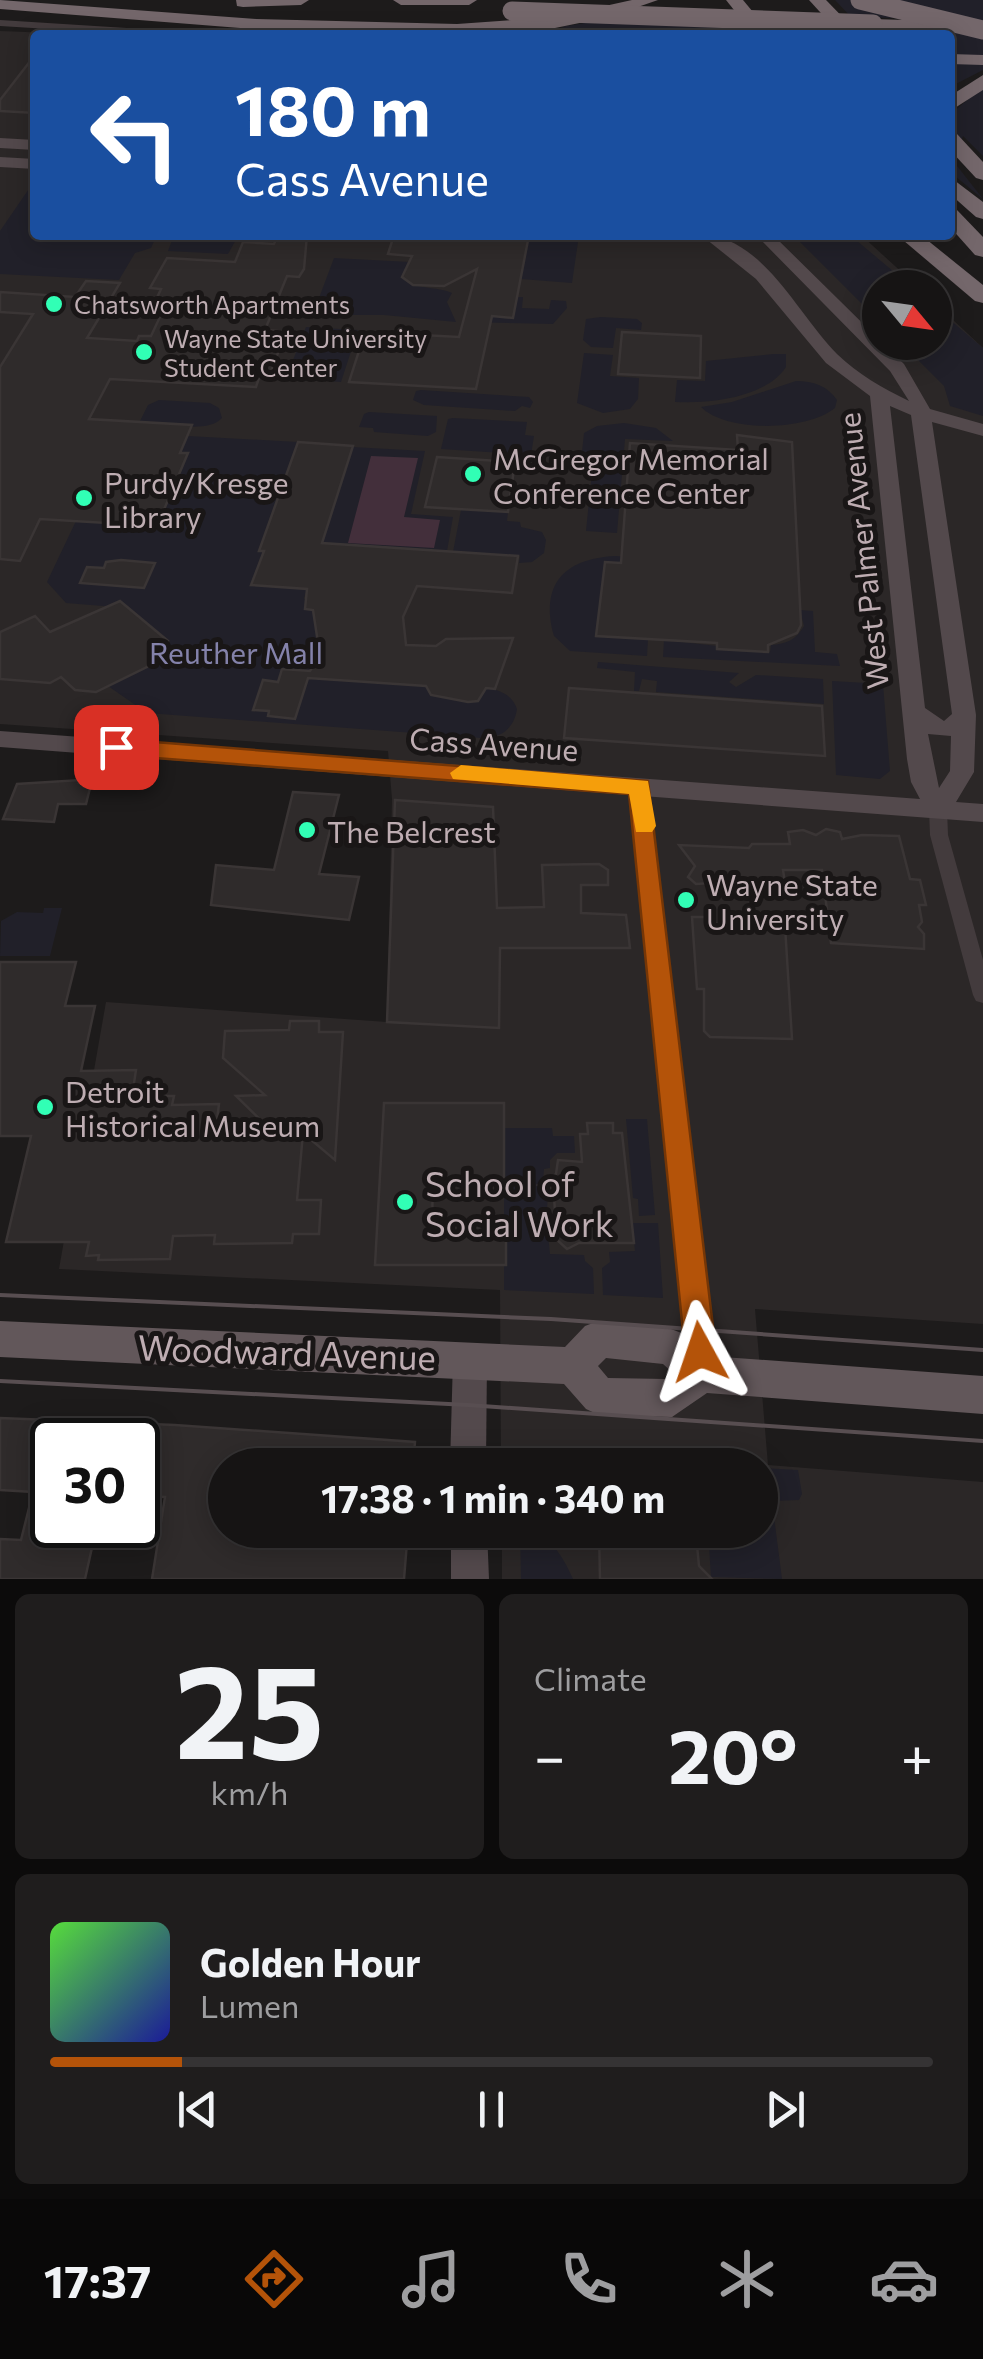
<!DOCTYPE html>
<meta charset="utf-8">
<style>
body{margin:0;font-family:Commissioner,sans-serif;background:#1f1d1d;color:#f1f3f6;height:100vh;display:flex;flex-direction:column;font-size:38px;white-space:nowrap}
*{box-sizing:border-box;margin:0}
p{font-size:32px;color:#9e9ea0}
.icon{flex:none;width:55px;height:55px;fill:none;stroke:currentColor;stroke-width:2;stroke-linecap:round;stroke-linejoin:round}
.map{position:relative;height:1579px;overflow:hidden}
.side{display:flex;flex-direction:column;gap:15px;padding:15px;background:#0c0b0b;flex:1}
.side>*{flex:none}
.hud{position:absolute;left:30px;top:30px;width:925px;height:210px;border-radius:10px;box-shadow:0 5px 25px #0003,0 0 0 2px #353334;background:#1a4fa0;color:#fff;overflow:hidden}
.needle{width:65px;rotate:119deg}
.buttons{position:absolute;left:862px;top:270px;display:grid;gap:20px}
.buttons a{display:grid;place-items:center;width:90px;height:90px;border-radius:50%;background:#161414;box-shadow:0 5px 25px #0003,0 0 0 2px #353334;font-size:50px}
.speed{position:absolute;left:30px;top:1418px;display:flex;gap:20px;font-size:50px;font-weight:700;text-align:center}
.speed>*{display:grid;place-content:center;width:130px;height:130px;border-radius:50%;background:#161414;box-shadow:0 5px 25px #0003,0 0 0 2px #353334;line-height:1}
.speed .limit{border:5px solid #111;border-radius:15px;background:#fff;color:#111}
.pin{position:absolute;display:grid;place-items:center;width:85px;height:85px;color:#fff;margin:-42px;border-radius:20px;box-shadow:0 5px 15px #0006}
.me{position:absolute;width:110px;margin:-55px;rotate:355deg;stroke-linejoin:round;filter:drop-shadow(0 0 8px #0008)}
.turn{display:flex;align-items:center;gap:35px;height:210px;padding:0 40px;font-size:45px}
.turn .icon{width:130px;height:130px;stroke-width:2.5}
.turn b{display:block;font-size:70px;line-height:85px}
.big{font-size:75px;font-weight:700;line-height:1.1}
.side .widget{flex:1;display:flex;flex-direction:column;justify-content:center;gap:15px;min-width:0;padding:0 35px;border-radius:15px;background:#1f1d1d}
.side .dial{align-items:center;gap:0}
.dial b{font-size:130px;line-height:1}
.song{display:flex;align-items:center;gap:30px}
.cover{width:120px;height:120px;border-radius:15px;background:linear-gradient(135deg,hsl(110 70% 55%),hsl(240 70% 35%))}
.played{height:10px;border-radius:5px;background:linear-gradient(90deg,#b45309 15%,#353334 15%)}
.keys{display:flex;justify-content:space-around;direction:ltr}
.heat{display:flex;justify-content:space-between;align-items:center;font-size:55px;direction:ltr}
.side .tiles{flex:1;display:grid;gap:15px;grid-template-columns:1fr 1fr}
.widget:last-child{grid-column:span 2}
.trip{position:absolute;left:208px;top:1448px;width:570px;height:100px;border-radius:50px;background:#161414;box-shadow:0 5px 25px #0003,0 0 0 2px #353334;font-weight:700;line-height:100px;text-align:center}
.dock{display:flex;height:160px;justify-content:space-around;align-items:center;background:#090808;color:#9e9ea0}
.dock .icon{width:70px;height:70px}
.dock .selected{color:#b45309}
.dock b{font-size:45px;color:#f1f3f6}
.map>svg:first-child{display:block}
.built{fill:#2b2727}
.green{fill:#212029}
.water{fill:#432f3b}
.building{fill:#2f2b2b;stroke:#3a3535;stroke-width:2.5}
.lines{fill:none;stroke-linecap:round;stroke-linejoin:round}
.street{fill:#433b3d;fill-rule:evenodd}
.secondary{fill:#53494c;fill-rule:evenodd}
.primary{fill:#62575a;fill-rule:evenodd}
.highway{fill:#74676b;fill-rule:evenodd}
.tram{stroke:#584e51;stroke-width:4}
.highway-bridge{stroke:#74676b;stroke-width:19}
.route{fill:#b45309;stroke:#753606;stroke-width:2.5}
.slow{fill:#f59e0b}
.poi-dot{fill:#31ffb5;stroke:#191616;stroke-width:4}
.labels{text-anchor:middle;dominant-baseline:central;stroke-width:10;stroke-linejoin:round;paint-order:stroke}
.far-poi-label{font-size:25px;fill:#beadb2;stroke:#191616;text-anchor:start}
.poi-label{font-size:30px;fill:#beadb2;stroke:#191616;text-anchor:start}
.street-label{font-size:30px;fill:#beadb2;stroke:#191616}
.park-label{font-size:30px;fill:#8482aa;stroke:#191616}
.near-poi-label{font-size:35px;fill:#beadb2;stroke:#191616;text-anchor:start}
.near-street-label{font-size:35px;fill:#beadb2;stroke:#191616}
</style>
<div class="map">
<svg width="983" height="1579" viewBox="0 0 983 1579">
<rect width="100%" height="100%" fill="#1d1b1b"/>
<path class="built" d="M0 31 104 35H35V235H861L918 287 880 288V342H935V303L983 348V1324L755 1309 768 1465 983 1482V1579H502V1530H760V1465H501L500 1290 59 1269 106 1002 387 1022 392 799 388 751 0 724Z"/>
<g class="green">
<path d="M835 0H983V21L861 17 869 28 983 33V70L950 87V35H868Z"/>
<path d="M609 19 737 24 747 35H603L560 27Z"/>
<path d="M983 86V156L963 136 954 162 983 199 950 172V115Z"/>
<path d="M35 180V235H157L151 248 135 253 119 280 0 274V231Z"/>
<path d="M174 235H273L271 238 238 236 228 254 168 251Z"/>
<path d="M529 235H579L572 283 521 279Z"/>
<path d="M793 235H850L912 287 880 288V322Z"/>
<path d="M334 258 410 262 404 279C417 290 436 286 452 293L447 302 456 322 384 315H325L319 298Z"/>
<path d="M515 297H523L522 308 549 309 551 300 566 301 567 308 553 324 464 322Z"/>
<path d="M935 307 983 348V416L950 406 944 386 901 343 935 342Z"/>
<path d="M601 317 637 319 642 323 641 330 616 328 613 348 591 347 583 340 586 319Z"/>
<path d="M306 327 358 330 341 382 286 378Z"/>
<path d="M584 353 613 355 610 376 639 378 638 399 630 409 603 413 577 403Z"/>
<path d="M773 354H786V367C766 398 708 404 675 402L677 380 705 381 706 361Z"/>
<path d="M796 381C813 381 828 386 837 400L835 408C807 431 727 433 701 407L732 402Z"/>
<path d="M421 390 529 397 533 402 530 408 522 406 515 411 424 405 413 400 416 391Z"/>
<path d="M159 400 210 403 219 408 222 418C206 435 164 422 140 421L148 405Z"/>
<path d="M369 412 437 416 436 432 428 436 374 432 373 428 359 427 364 414Z"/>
<path d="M453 418 527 422 525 435 534 436 531 455 441 449 448 419Z"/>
<path d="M624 423 656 428 673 441 625 439 617 533 586 531 594 453 582 452 584 433 597 426Z"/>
<path d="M188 436 298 442 259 550 263 551 251 584 307 589 304 598 313 610 320 656 312 668 325 672 323 680 430 686 432 696 468 702 479 699 484 687C499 690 512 694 517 709 514 729 501 738 481 738L147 713 108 686 161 660 168 641 128 608 66 603 47 582 76 521 94 523 179 453Z"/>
<path d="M352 447 425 451 411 514 453 517 447 551 322 543Z"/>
<path d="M461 510 508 512 507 521 520 522 521 527 542 532 546 540 544 553 532 562 519 563 520 556 453 552Z"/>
<path d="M615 556 648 558V563L605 562 596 635 648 639 647 656 570 651 554 636C540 585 563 559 615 556Z"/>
<path d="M800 610 813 611 815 652 837 654 840 666 663 657 664 640 770 652 771 645C786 644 796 640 804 626Z"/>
<path d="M598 662 739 673 729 682 736 687 756 675 823 679 824 704 656 692 657 681 642 679 639 691H634L635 672 597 668Z"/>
<path d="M832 681 883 684 890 771 880 779 836 775Z"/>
<path d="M44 908H62L50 956H0L1 921 17 912 43 913Z"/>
<path d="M626 1119H647L655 1215 639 1216 638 1199 633 1198Z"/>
<path d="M504 1128H552L553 1136H574L575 1153H557L550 1160V1168L544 1169 542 1192 548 1194 547 1209 539 1210 540 1225H547L550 1254 584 1255 585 1261 593 1268 594 1294 504 1290Z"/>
<path d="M632 1223H658L663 1298 603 1295 602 1268 610 1262 609 1252 635 1251Z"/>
<path d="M760 1468 798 1470 802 1494 799 1500 772 1501 782 1579 711 1577 708 1530H760Z"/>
<path d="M520 1530C548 1530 562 1555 573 1579H521Z"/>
</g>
<path class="water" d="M371 456 418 458 404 517 440 520 434 548 348 543Z"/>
<g class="building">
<path d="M35 55V113L0 111V100Z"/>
<path d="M278 235H307L304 269 299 277 287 276 265 330 278 331 273 344 281 345 270 374 260 375 256 387 110 379 89 419 192 425 180 453H188L157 526 40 519 20 561 0 559V367L33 314 0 312V292L75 297 86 281 120 283 87 338 137 341 139 336H151L167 302H155L161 289 150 288 167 258 235 262 243 242 274 244Z"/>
<path d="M394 235H529L513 318 492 316 476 389 349 382 365 332 459 337 477 269 444 286 413 285 402 277 412 256 388 254Z"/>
<path d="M622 332 701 336 700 378 618 374Z"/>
<path d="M737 435 792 442 801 625 797 633 768 645V652L717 649V643L596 636 605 562 621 563 630 443 738 450Z"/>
<path d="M298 442 353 446 322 543 518 556 512 593 417 586 403 617 406 645 436 646 446 639 513 638 495 689 486 688 478 701 468 702 431 695 426 686 308 678 295 719 268 716 269 711 253 710 263 680 278 682 282 669 310 671 320 656 313 610 305 609 307 589 251 585 264 551H259Z"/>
<path d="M437 457 515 462 508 512 425 507Z"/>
<path d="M121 560 155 563 144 588 80 583 87 567 104 568 106 562Z"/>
<path d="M120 601 168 641 161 660 96 692 75 690 61 677 50 683 0 679V632L35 616 50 632Z"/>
<path d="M569 688 822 706 825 756 564 738Z"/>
<path d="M80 780 79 783 91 784 86 804H58L54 822 3 819 17 784Z"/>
<path d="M293 792 339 795 319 874 359 877 349 920 211 905 216 865 274 870Z"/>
<path d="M395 800 493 807 497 908 544 907 542 865 599 864 608 870V885H581V913L626 915 630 948H500L499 1028 387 1022Z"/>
<path d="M826 829 840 832 842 839 862 835 899 836 910 879 920 880 926 905H919L922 922 918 927 924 934V949L831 943 822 870H783L785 883 755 880 696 884 688 877 695 866 679 845 749 848 752 844H790L788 832 803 830 816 835Z"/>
<path d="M692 917H714L715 923 785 926 792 1039 710 1037 704 1031V989H697Z"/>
<path d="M0 962H76L65 1006H95L81 1071 136 1070 132 1096H174L172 1105 219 1104 215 1136H277L236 1096 265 1095 223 1058 225 1031 289 1030 290 1021H319V1032H343L335 1160 303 1133 297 1200H321L319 1234H293L292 1243 214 1244 215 1235 173 1236 170 1259 98 1260 99 1255 86 1256 89 1242H6L31 1136H0Z"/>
<path d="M384 1103H504V1182H433L432 1222H506V1265H375Z"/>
<path d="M587 1123H613V1133H622L634 1243H579L567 1249 557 1240 554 1197 538 1185 556 1174 558 1160 582 1162 580 1134H588Z"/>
<path d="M0 1418 175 1425 415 1442 413 1465H225V1530H408L404 1579H152L165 1497 138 1496V1440H52V1525H97L85 1579H0V1539L21 1540 33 1492 0 1490Z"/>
<path d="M599 1530H708L697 1545 699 1566 712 1579H600Z"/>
</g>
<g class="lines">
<g class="street">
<path d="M0 20 190 32 195 35H146L0 26Z"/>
<path d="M640 781 649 787 713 1368 709 1376 701 1380 693 1376 689 1368 631 787Z"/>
<path d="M938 803 947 809 948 835 983 960V1003L976 1001 973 995 930 835 929 809Z"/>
</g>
<g class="secondary">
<path d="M0 138 35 140V150L0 148Z"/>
<path d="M0 157 35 159V169L0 167Z"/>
<path d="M701 235C762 235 798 315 837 354 858 374 882 388 909 401L890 371 756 235H773L904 364 930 409 983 424V436L932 422 976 715 974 772 956 802 983 804V822L0 747V731L920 799 911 782 907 759 870 396 826 363 756 279ZM890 406 911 415 952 714 944 721 925 708ZM928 734 951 736 950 771 939 788Z"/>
<path d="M470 1343 482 1347 487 1359 486 1465H450L453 1359 458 1347Z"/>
<path d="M451 1530H487L489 1579H451Z"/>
</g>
<path class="primary" d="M0 1321 565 1347 585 1326 598 1321 671 1329 684 1334 709 1356 983 1376V1414L707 1393 672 1417 599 1415 586 1409 564 1384 0 1357ZM606 1358 663 1364 673 1373 666 1379 608 1378 598 1366Z"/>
<g class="highway">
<path d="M0 0 256 19 457 24 555 17 632 0H658L609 17 555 28 457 34 279 31 0 9Z"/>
<path d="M236 0H309L301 5 243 7 237 6Z"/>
<path d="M393 0H477L469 5H401Z"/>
<path d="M726 0H743L772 35H754Z"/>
<path d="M809 0H826L860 35H841Z"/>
<path d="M873 19 969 22 978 27 969 32 867 28V20Z"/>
<path d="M950 54 983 55V65L950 64Z"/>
<path d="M983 75V90L950 111V96Z"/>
<path d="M950 132 957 134 983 162V180L976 178 950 150Z"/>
<path d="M950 177 983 202V219L976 217 950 194Z"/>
<path d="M950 208 957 210 983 237V257L975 255 950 227Z"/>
<path d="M897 235H921L983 285V303L975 301Z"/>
</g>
<g class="tram">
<path d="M0 1295 551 1319 983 1350"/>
<path d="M0 1381 468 1405 983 1441"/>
</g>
<g class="highway-bridge">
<path d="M860 0 983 30"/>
<path d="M512 11 873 24"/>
</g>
</g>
<path class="route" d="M116 739 648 781 716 1352 711 1362 700 1367 690 1362 685 1352 629 794 116 755 105 747Z"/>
<path class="slow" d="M461 765 648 781 656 826 652 832H636L629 794 453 779 450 773Z"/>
<g class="poi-dot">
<circle cx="54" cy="304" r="10"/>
<circle cx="144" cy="352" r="10"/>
<circle cx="473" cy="474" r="10"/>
<circle cx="84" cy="498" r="10"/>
<circle cx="307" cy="830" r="10"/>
<circle cx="686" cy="900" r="10"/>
<circle cx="45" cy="1107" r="10"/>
<circle cx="405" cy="1202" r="10"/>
</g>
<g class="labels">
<g class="far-poi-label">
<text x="74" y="304">Chatsworth Apartments</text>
<text x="164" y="338">Wayne State University<tspan x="164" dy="29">Student Center</tspan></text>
</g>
<g class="poi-label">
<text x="493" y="457">McGregor Memorial<tspan x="493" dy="34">Conference Center</tspan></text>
<text x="104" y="481">Purdy/Kresge<tspan x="104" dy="34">Library</tspan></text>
<text x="327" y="830">The Belcrest</text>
<text x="706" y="883">Wayne State<tspan x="706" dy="34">University</tspan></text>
<text x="65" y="1090">Detroit<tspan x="65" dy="34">Historical Museum</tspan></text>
</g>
<g class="street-label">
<text transform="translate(862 551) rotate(-96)">West Palmer Avenue</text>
<text transform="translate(494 743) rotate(4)">Cass Avenue</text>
</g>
<g class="park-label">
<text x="236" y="651">Reuther Mall</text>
</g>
<g class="near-poi-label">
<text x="425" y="1182">School of<tspan x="425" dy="40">Social Work</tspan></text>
</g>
<g class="near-street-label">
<text transform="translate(287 1351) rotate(2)">Woodward Avenue</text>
</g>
</g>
</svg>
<div class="buttons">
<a><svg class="needle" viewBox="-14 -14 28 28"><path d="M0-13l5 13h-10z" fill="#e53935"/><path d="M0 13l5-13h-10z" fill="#9e9ea0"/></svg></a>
</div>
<div class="speed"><div class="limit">30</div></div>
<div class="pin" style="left:116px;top:747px;background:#d93025"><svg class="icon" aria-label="arrive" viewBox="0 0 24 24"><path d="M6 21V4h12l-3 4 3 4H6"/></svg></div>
<svg class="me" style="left:700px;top:1352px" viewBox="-20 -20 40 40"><path d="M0-17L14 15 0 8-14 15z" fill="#b45309" stroke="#fff" stroke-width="4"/></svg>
<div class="trip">17:38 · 1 min · 340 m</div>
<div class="hud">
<div class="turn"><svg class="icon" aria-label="left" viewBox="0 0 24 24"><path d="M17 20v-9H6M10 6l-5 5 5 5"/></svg><div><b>180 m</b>Cass Avenue</div></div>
</div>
</div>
<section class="side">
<div class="tiles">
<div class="widget dial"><b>25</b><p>km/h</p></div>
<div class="widget"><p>Climate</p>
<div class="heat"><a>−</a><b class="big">20°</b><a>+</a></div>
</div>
<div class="widget">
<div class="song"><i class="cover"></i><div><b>Golden Hour</b><p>Lumen</p></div></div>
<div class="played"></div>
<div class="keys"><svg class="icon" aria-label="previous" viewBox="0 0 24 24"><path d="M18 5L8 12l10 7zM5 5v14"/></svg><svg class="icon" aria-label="pause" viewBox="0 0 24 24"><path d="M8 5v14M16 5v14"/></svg><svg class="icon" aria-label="next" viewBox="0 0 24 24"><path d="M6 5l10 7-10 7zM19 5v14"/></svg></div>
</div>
</div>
</section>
<nav class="dock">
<b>17:37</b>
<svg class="icon selected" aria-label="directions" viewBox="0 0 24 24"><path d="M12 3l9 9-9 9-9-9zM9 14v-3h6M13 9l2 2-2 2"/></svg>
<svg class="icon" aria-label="music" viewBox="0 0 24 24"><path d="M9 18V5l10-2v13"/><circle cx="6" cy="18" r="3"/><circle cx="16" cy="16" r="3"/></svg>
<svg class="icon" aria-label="phone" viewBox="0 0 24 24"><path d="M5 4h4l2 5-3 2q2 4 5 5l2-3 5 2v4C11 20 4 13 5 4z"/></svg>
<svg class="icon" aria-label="climate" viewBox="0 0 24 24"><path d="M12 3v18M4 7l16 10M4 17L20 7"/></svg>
<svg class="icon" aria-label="car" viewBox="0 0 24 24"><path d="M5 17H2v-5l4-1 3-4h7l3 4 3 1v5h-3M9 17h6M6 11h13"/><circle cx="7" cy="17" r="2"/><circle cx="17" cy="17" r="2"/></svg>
</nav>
